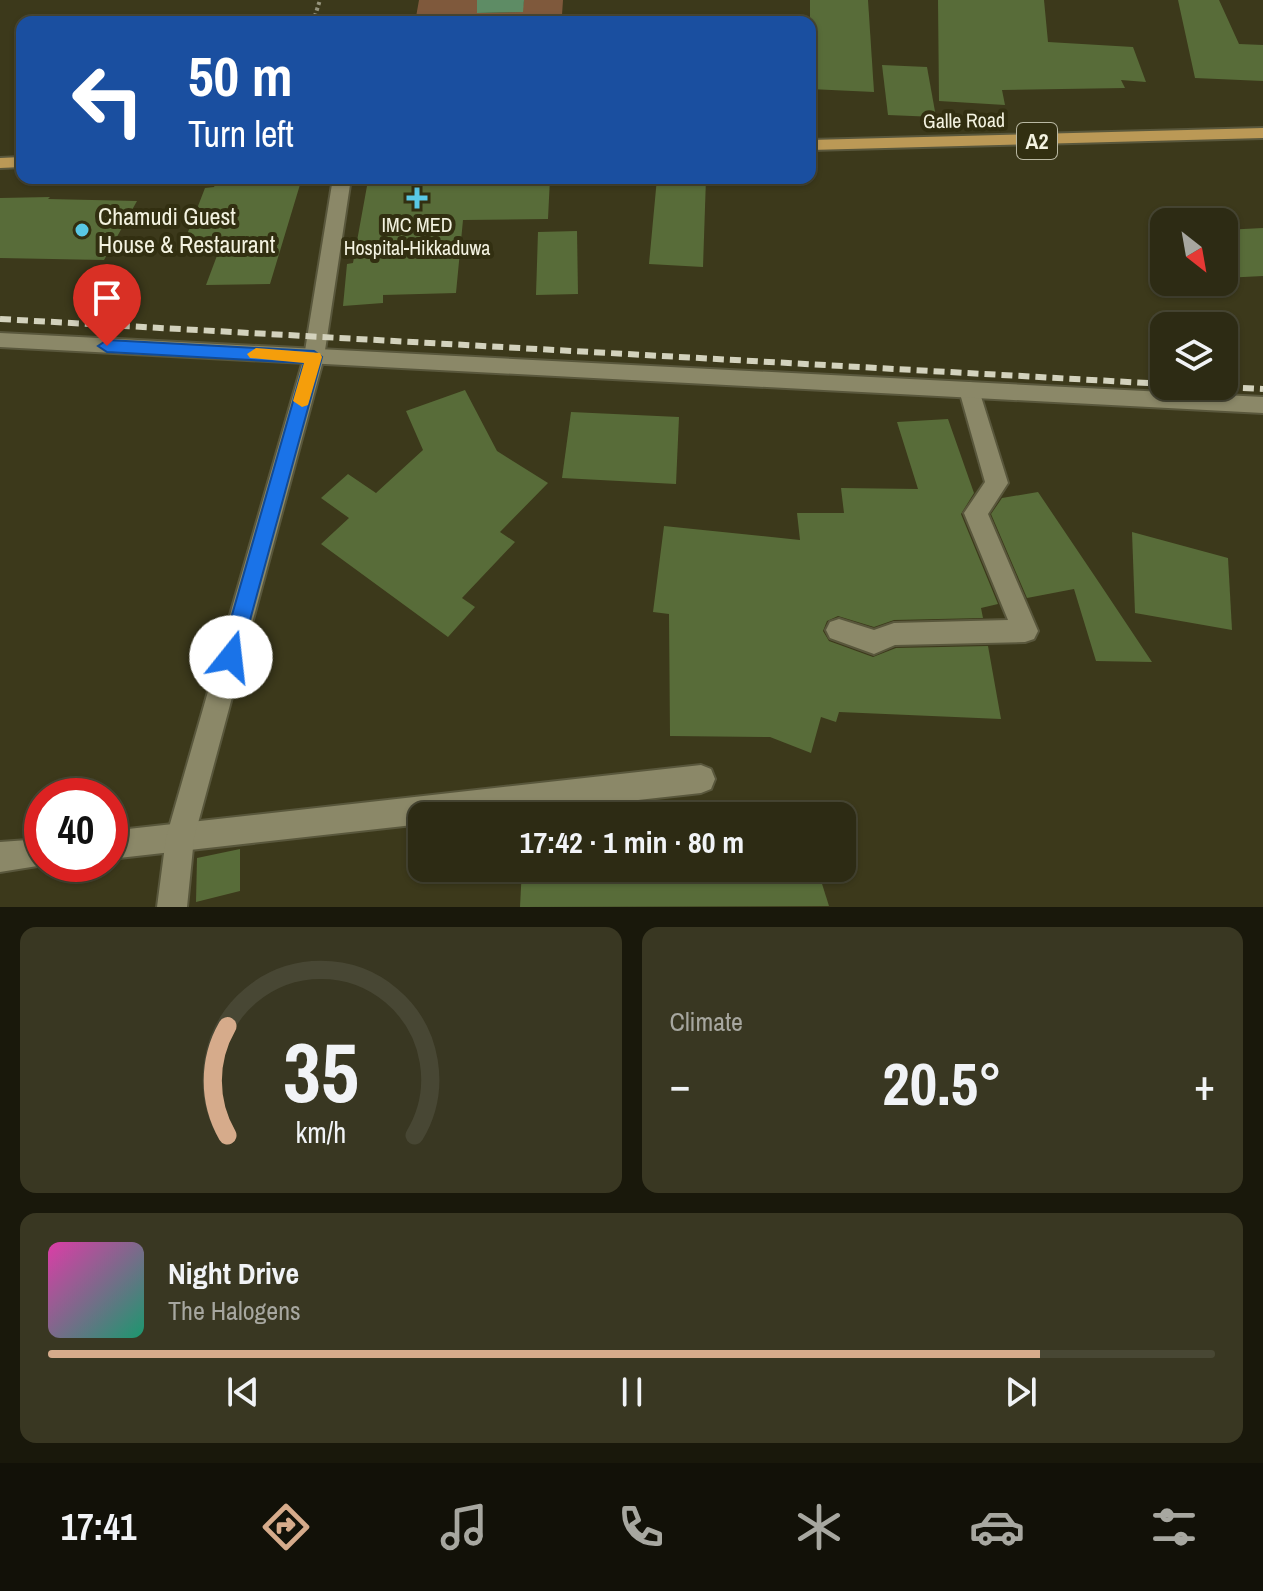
<!DOCTYPE html>
<meta charset="utf-8">
<style>
body{margin:0;font-family:"Archivo Narrow",sans-serif;background:#393722;color:#f1f3f6;height:100vh;display:flex;flex-direction:column;font-size:30px;white-space:nowrap}
*{box-sizing:border-box;margin:0}
p{font-size:26px;color:#a7a7a0}
.icon{flex:none;width:44px;height:44px;fill:none;stroke:currentColor;stroke-width:2;stroke-linecap:round;stroke-linejoin:round}
.map{position:relative;height:907px;overflow:hidden}
.drawer{display:flex;flex-direction:column;gap:20px;padding:20px;background:#19180b;flex:1}
.drawer>*{flex:none}
.banner{position:absolute;left:16px;top:16px;width:800px;height:168px;border-radius:16px;box-shadow:0 2px 6px #0004,0 0 0 2px #484734;background:#1a4fa0;color:#fff;overflow:hidden}
.needle{width:52px;rotate:149deg}
.controls{position:absolute;left:1150px;top:208px;display:grid;gap:16px}
.controls a{display:grid;place-items:center;width:88px;height:88px;border-radius:16px;background:#2d2b14;box-shadow:0 2px 6px #0004,0 0 0 2px #484734;font-size:40px}
.speed{position:absolute;left:24px;top:778px;display:flex;gap:16px;font-size:40px;font-weight:700;text-align:center}
.speed>*{display:grid;place-content:center;width:104px;height:104px;border-radius:50%;background:#2d2b14;box-shadow:0 2px 6px #0004,0 0 0 2px #484734;line-height:1}
.speed .limit{border:12px solid #d22;background:#fff;color:#111}
.pin{position:absolute;display:grid;place-items:center;width:68px;height:68px;color:#fff;margin:-82px -34px;border-radius:50% 50% 50% 0;rotate:-45deg;box-shadow:0 0 8px #0007}
.pin .icon{rotate:45deg}
.me{position:absolute;width:88px;margin:-44px;rotate:16deg;stroke-linejoin:round;filter:drop-shadow(0 0 6px #0008)}
.turn{display:flex;align-items:center;gap:28px;height:168px;padding:0 40px;font-size:36px}
.turn .icon{width:104px;height:104px;stroke-width:2.5}
.turn b{display:block;font-size:56px;line-height:68px}
.big{font-size:60px;font-weight:700;line-height:1.1}
.drawer .card{flex:1;display:flex;flex-direction:column;justify-content:center;gap:12px;min-width:0;padding:0 28px;border-radius:16px;background:#393722}
.drawer .dial{align-items:center;gap:0}
.dial svg{height:208px;overflow:visible;fill:none;stroke:#484734;stroke-width:7;stroke-linecap:round;text-anchor:middle}
.dial text{fill:#f1f3f6;stroke:none}
.song{display:flex;align-items:center;gap:24px}
.cover{width:96px;height:96px;border-radius:12px;background:linear-gradient(135deg,hsl(320 70% 55%),hsl(160 70% 35%))}
.played{height:8px;border-radius:4px;background:linear-gradient(90deg,#d6ab8b 85%,#484734 85%)}
.keys{display:flex;justify-content:space-around;direction:ltr}
.heat{display:flex;justify-content:space-between;align-items:center;font-size:44px;direction:ltr}
.drawer .tiles{flex:1;display:grid;gap:20px;grid-template-columns:1fr 1fr}
.card:last-child{grid-column:span 2}
.trip{position:absolute;left:408px;top:802px;width:448px;height:80px;border-radius:16px;background:#2d2b14;box-shadow:0 2px 6px #0004,0 0 0 2px #484734;font-weight:700;line-height:80px;text-align:center}
.tab-bar{display:flex;height:128px;justify-content:space-around;align-items:center;background:#121108;color:#a7a7a0}
.tab-bar .icon{width:56px;height:56px}
.tab-bar .on{color:#d6ab8b}
.tab-bar b{font-size:36px;color:#f1f3f6}
.map>svg:first-child{display:block}
.green{fill:#7f593c}
.water{fill:#5e8c65}
.building{fill:#586c39}
.lines{fill:none;stroke-linecap:round;stroke-linejoin:round}
.service-casing{stroke:#59573c;stroke-width:4}
.minor-casing{stroke:#59573c;stroke-width:4}
.tertiary-casing{stroke:#59573c;stroke-width:4}
.trunk-casing{stroke:#59573c;stroke-width:4}
.path{stroke:#96947c;stroke-width:4;stroke-dasharray:3 3;stroke-linecap:butt}
.service{fill:#8b8868;fill-rule:evenodd}
.minor{fill:#8b8868;fill-rule:evenodd}
.tertiary{fill:#8b8868;fill-rule:evenodd}
.trunk{fill:#bb9956;fill-rule:evenodd}
.rail{stroke:#d3d2bd;stroke-width:6;stroke-dasharray:11 6;stroke-linecap:butt}
.route{fill:#1a73e8;stroke:#114b97;stroke-width:2}
.slow{fill:#f59e0b}
.poi-dot{fill:#59c8e5;stroke:#322f11;stroke-width:3}
.labels{text-anchor:middle;dominant-baseline:central;stroke-width:8;stroke-linejoin:round;paint-order:stroke}
.far-street-label{font-size:20px;fill:#f3f2e0;stroke:#322f11}
.far-poi-label{font-size:20px;fill:#f3f2e0;stroke:#322f11}
.shield{fill:#322f11;stroke:#b9b8a2;stroke-width:2}
.shield-label{font-size:22px;font-weight:bold;fill:#f3f2e0}
.poi-label{font-size:24px;fill:#f3f2e0;stroke:#322f11;text-anchor:start}
</style>
<div class="map">
<svg width="1263" height="907" viewBox="0 0 1263 907">
<rect width="100%" height="100%" fill="#3c391b"/>
<path class="green" d="M419 0H477V13L522 12 524 0H563L562 15 416 17Z"/>
<path class="water" d="M477 0H524L523 12 477 13Z"/>
<g class="building">
<path d="M810 0H868L874 92 810 89Z"/>
<path d="M938 0H1044L1048 42 1133 47 1146 82 1121 80 1125 88 1002 90 1005 105 939 101Z"/>
<path d="M1178 0H1219L1239 44 1263 45V81L1195 78Z"/>
<path d="M882 65 927 67 936 117 888 115Z"/>
<path d="M218 178H302L270 284 206 285 221 245H183L205 188 214 187Z"/>
<path d="M486 178H550L548 219 463 220 456 293 383 295V303L343 306 347 264 353 263 367 186 486 181Z"/>
<path d="M657 178H706L703 267 649 264Z"/>
<path d="M50 197 48 199 137 201 104 260 0 258V198Z"/>
<path d="M1263 228V276L1224 278V230Z"/>
<path d="M577 231 578 294 536 295 538 232Z"/>
<path d="M465 390 497 451 548 483 500 532 515 542 462 598 475 607 448 637 321 544 349 518 321 498 348 474 376 493 423 450 406 411Z"/>
<path d="M571 412 679 417 676 484 562 478Z"/>
<path d="M948 419 974 493 961 514 998 604 981 608 983 618 894 620 874 627 838 616 827 621 823 631 829 641 873 657 896 648 988 646 1001 719 839 712 836 722 821 717 811 753 770 737 670 736 669 614 653 612 664 526 800 540 797 513H844L841 488 918 489 897 422Z"/>
<path d="M1038 492 1100 584 1152 662 1096 661 1074 589 1027 598 991 514 1002 498Z"/>
<path d="M1132 532 1228 558 1232 630 1135 613Z"/>
<path d="M240 849V891L196 902 197 858Z"/>
<path d="M522 868H817L829 906 520 907Z"/>
</g>
<g class="lines">
<g class="service-casing">
<path id="service" d="M969 382 976 384 979 390 1008 483 988 514 1038 631 1034 639 1025 642 895 645 874 654 830 638 826 630 830 622 839 619 874 630 894 623 1008 620 964 513 985 482 959 390 962 384Z"/>
</g>
<g class="minor-casing">
<g id="minor">
<path d="M0 333 1263 397V413L0 347Z"/>
<path d="M701 765 711 769 715 779 711 789 701 793 495 816H422V824L110 859V831Z"/>
<path d="M42 839V864H50L0 872V842Z"/>
</g>
</g>
<g class="tertiary-casing">
<path id="tertiary" d="M333 178H351L324 357 194 838 187 907H157L166 838 304 357Z"/>
</g>
<g class="trunk-casing">
<g id="trunk">
<path d="M1263 128V138L810 150V140Z"/>
<path d="M22 157V167L0 168V158Z"/>
</g>
</g>
<path class="path" d="M313 22 320 0"/>
<use href="#service" class="service"/>
<use href="#minor" class="minor"/>
<use href="#tertiary" class="tertiary"/>
<use href="#trunk" class="trunk"/>
<g class="rail">
<path d="M0 319 1164 384"/>
<path d="M1209 386 1263 389"/>
</g>
</g>
<path class="route" d="M107 340 314 351 322 357 238 664 231 666 223 664 220 657 304 363 107 352 98 346Z"/>
<path class="slow" d="M256 348 320 353 322 357 308 405 302 407 293 401 304 363 250 358 247 354Z"/>
<g class="poi-dot">
<path d="M413 186h8v8h8v8h-8v8h-8v-8h-8v-8h8z"/>
<circle cx="82" cy="230" r="8"/>
</g>
<g class="labels">
<g class="far-street-label">
<text transform="translate(964 120) rotate(-1)">Galle Road</text>
</g>
<g class="far-poi-label">
<text x="417" y="224">IMC MED<tspan x="417" dy="23">Hospital-Hikkaduwa</tspan></text>
</g>
<rect class="shield" x="1017" y="123" width="40" height="36" rx="6"/>
<g class="shield-label">
<text x="1037" y="141">A2</text>
</g>
<g class="poi-label">
<text x="98" y="216">Chamudi Guest<tspan x="98" dy="28">House &amp; Restaurant</tspan></text>
</g>
</g>
</svg>
<div class="controls">
<a><svg class="needle" viewBox="-14 -14 28 28"><path d="M0-13l5 13h-10z" fill="#e53935"/><path d="M0 13l5-13h-10z" fill="#a7a7a0"/></svg></a>
<a><svg class="icon" aria-label="layers" viewBox="0 0 24 24"><path d="M12 4l9 5-9 5-9-5zM3 14l9 5 9-5"/></svg></a>
</div>
<div class="speed"><div class="limit">40</div></div>
<div class="pin" style="left:107px;top:346px;background:#d93025"><svg class="icon" aria-label="arrive" viewBox="0 0 24 24"><path d="M6 21V4h12l-3 4 3 4H6"/></svg></div>
<svg class="me" style="left:231px;top:657px" viewBox="-20 -20 40 40"><circle r="19" fill="#fff"/><path d="M0-13L10 11 0 6-10 11z" fill="#1a73e8"/></svg>
<div class="trip">17:42 · 1 min · 80 m</div>
<div class="banner">
<div class="turn"><svg class="icon" aria-label="left" viewBox="0 0 24 24"><path d="M17 20v-9H6M10 6l-5 5 5 5"/></svg><div><b>50 m</b>Turn left</div></div>
</div>
</div>
<section class="drawer">
<div class="tiles">
<div class="card dial"><svg viewBox="0 0 100 80">
<path d="M14 69A42 42 0 1 1 86 69"/>
<path d="M14 69A42 42 0 0 1 14 27" stroke="#d6ab8b"/>
<text x="50" y="56" font-size="32" font-weight="700">35</text>
<text x="50" y="72" font-size="11">km/h</text>
</svg></div>
<div class="card"><p>Climate</p>
<div class="heat"><a>−</a><b class="big">20.5°</b><a>+</a></div>
</div>
<div class="card">
<div class="song"><i class="cover"></i><div><b>Night Drive</b><p>The Halogens</p></div></div>
<div class="played"></div>
<div class="keys"><svg class="icon" aria-label="previous" viewBox="0 0 24 24"><path d="M18 5L8 12l10 7zM5 5v14"/></svg><svg class="icon" aria-label="pause" viewBox="0 0 24 24"><path d="M8 5v14M16 5v14"/></svg><svg class="icon" aria-label="next" viewBox="0 0 24 24"><path d="M6 5l10 7-10 7zM19 5v14"/></svg></div>
</div>
</div>
</section>
<nav class="tab-bar">
<b>17:41</b>
<svg class="icon on" aria-label="directions" viewBox="0 0 24 24"><path d="M12 3l9 9-9 9-9-9zM9 14v-3h6M13 9l2 2-2 2"/></svg>
<svg class="icon" aria-label="music" viewBox="0 0 24 24"><path d="M9 18V5l10-2v13"/><circle cx="6" cy="18" r="3"/><circle cx="16" cy="16" r="3"/></svg>
<svg class="icon" aria-label="phone" viewBox="0 0 24 24"><path d="M5 4h4l2 5-3 2q2 4 5 5l2-3 5 2v4C11 20 4 13 5 4z"/></svg>
<svg class="icon" aria-label="climate" viewBox="0 0 24 24"><path d="M12 3v18M4 7l16 10M4 17L20 7"/></svg>
<svg class="icon" aria-label="car" viewBox="0 0 24 24"><path d="M5 17H2v-5l4-1 3-4h7l3 4 3 1v5h-3M9 17h6M6 11h13"/><circle cx="7" cy="17" r="2"/><circle cx="17" cy="17" r="2"/></svg>
<svg class="icon" aria-label="filters" viewBox="0 0 24 24"><path d="M4 7h16M4 17h16"/><circle cx="9" cy="7" r="2"/><circle cx="15" cy="17" r="2"/></svg>
</nav>
